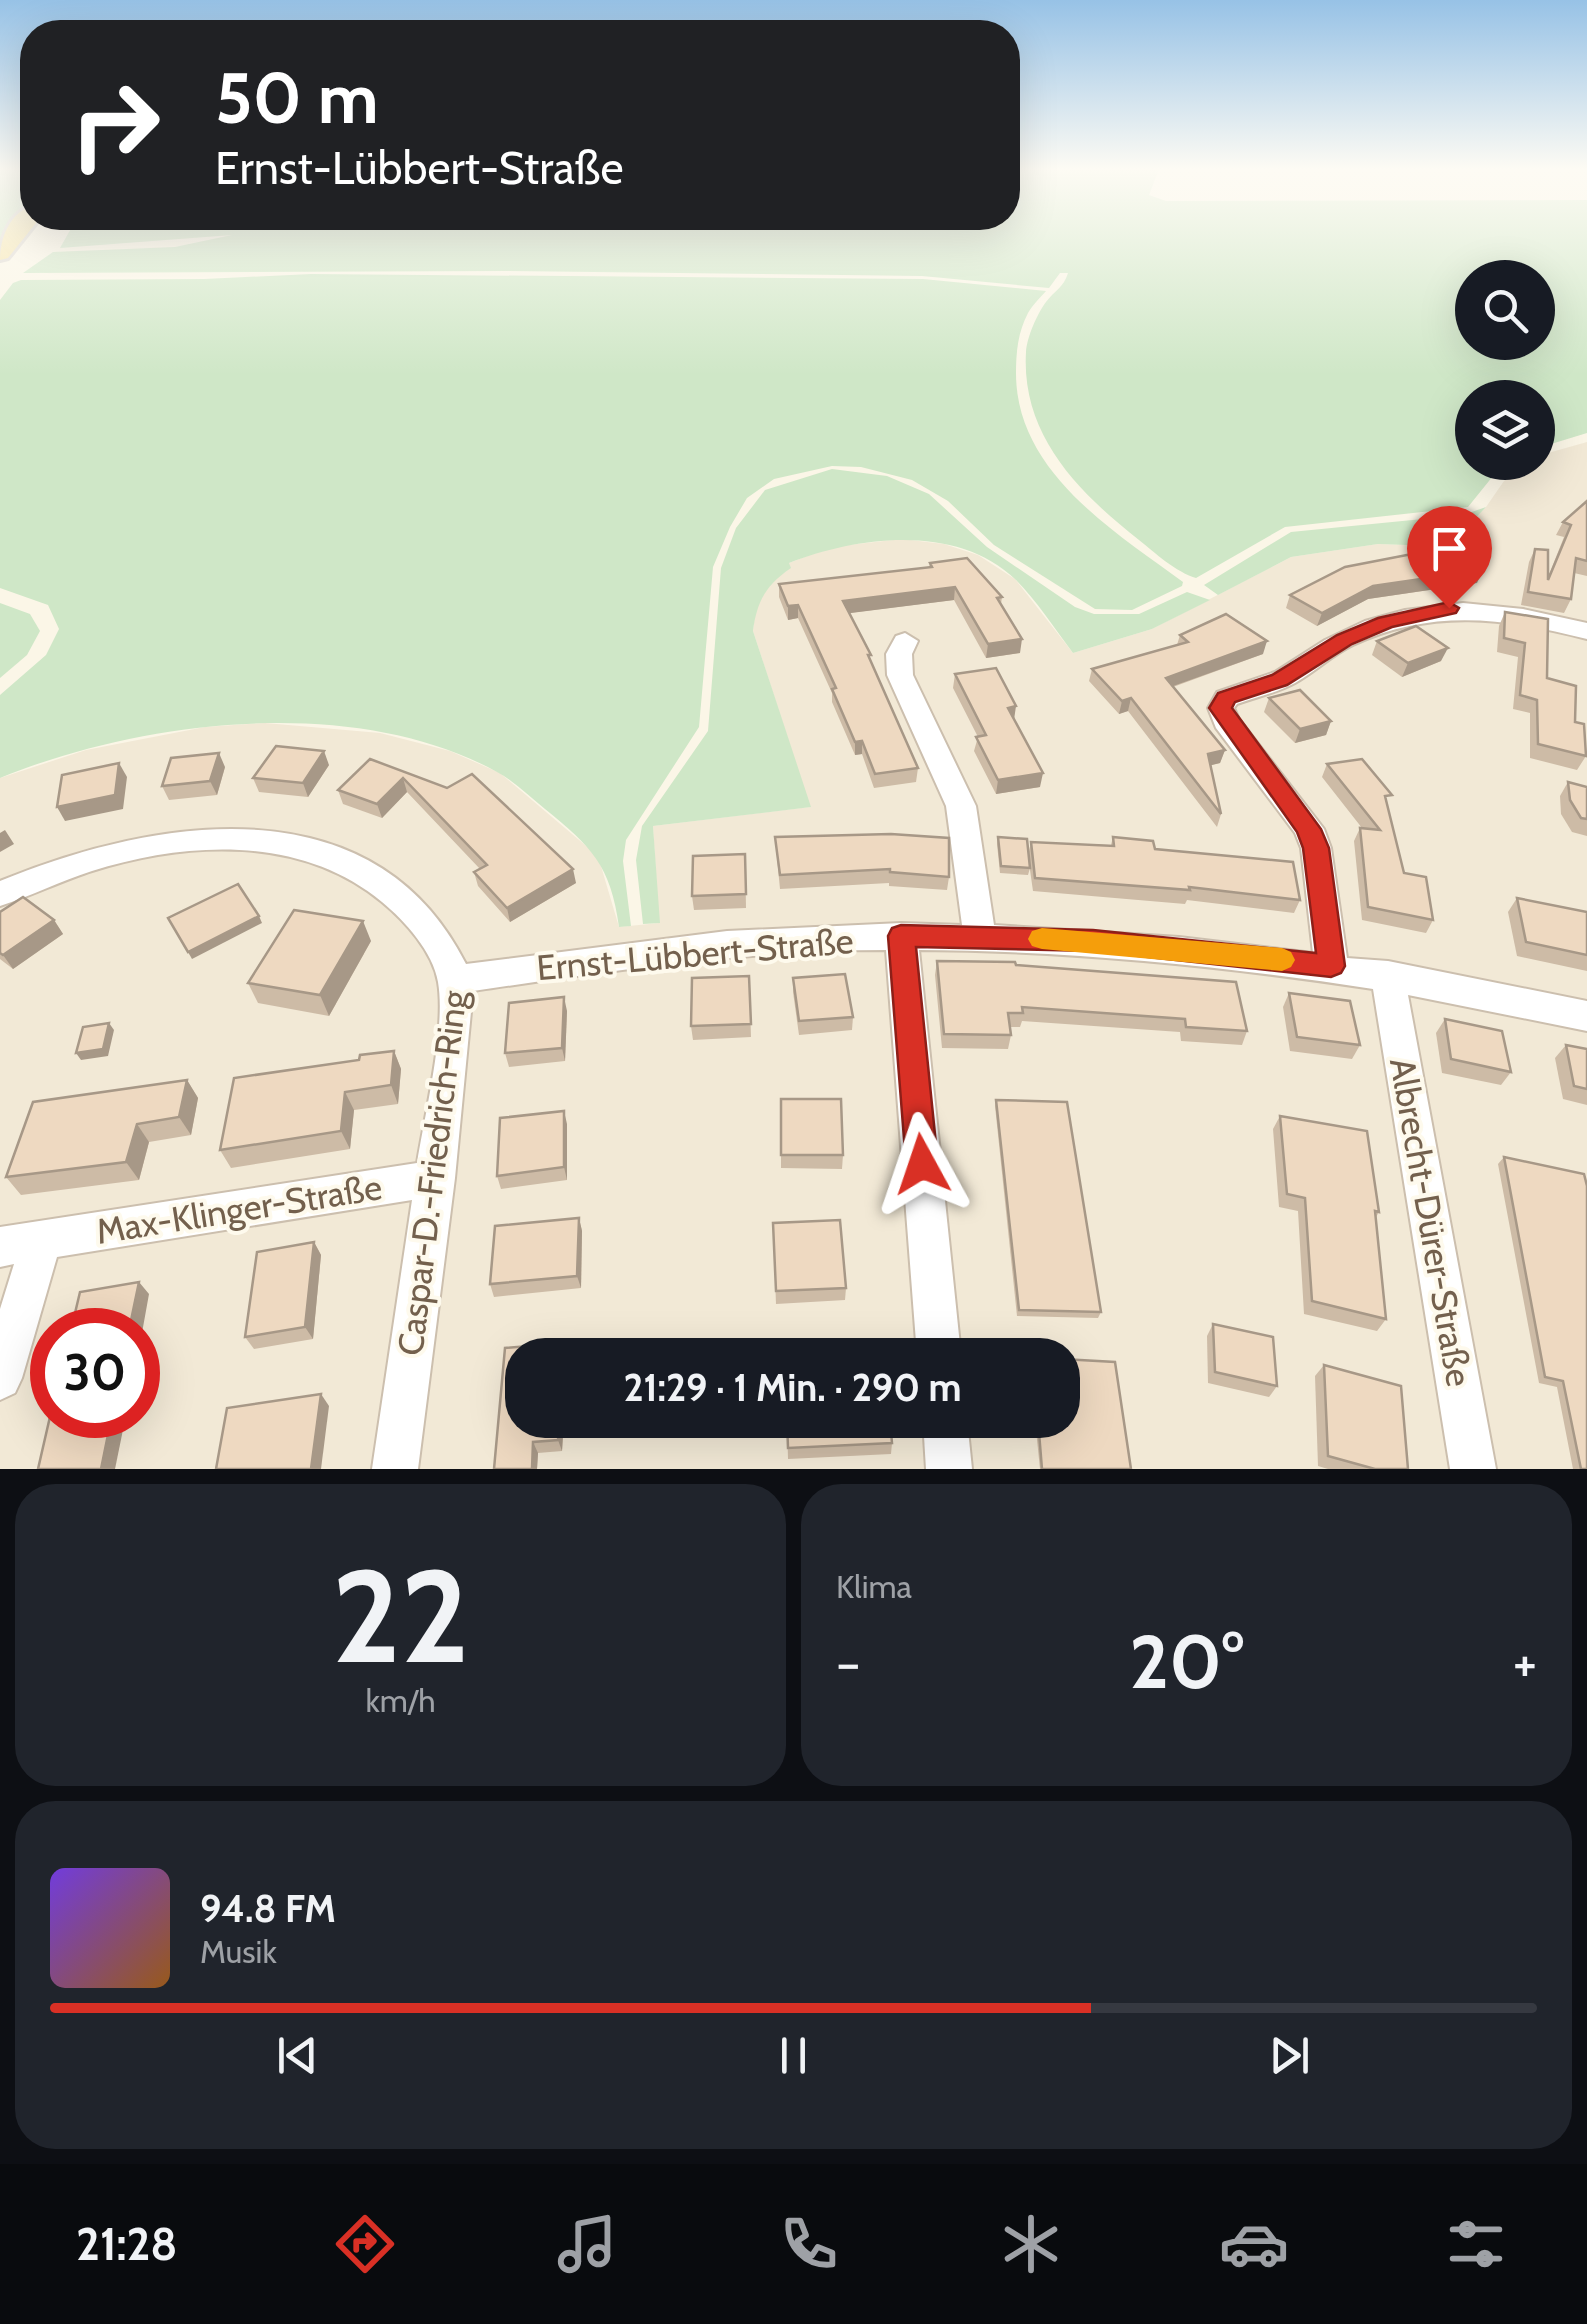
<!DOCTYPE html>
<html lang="de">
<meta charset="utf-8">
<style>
body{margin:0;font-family:Cabin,sans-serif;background:#20242c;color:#f1f3f6;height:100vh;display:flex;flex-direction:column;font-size:38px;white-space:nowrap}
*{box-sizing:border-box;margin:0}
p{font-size:32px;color:#9ea1a6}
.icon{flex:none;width:55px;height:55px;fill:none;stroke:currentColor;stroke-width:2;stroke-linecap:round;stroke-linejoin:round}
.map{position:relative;height:1469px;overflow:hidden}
.side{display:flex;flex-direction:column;gap:15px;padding:15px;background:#0d0f14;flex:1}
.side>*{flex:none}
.hud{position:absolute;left:20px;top:20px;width:1000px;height:210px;border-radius:40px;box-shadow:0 10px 40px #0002;background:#202124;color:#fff;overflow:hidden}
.fabs{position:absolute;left:1455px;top:260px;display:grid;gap:20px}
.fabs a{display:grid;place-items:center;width:100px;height:100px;border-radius:50%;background:#171b24;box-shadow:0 10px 40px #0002;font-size:50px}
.speed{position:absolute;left:30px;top:1308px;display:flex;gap:20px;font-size:50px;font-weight:700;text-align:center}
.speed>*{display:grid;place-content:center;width:130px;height:130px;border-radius:50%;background:#171b24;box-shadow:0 10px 40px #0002;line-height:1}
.speed .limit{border:15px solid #d22;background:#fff;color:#111}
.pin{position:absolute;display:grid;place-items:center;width:85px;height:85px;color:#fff;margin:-102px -42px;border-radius:50% 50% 50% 0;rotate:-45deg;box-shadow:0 0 10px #0007}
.pin .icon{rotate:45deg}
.me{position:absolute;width:110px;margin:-55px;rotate:355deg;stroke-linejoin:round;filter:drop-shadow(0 0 8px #0008)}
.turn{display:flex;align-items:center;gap:35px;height:210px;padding:0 30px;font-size:45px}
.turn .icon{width:130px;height:130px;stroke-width:2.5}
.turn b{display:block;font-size:70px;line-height:85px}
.big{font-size:75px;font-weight:700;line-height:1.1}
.side .card{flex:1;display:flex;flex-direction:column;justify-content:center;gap:15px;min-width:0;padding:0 35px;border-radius:40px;background:#20242c}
.side .dial{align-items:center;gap:0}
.dial b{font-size:130px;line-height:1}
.song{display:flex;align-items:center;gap:30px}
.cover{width:120px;height:120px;border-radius:15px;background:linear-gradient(135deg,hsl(260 70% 55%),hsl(30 70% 35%))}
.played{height:10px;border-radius:5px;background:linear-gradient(90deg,#d93025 70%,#363941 70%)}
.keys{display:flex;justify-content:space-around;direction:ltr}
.heat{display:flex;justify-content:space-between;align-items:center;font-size:55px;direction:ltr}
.side .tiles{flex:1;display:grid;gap:15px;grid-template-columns:1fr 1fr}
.card:last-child{grid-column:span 2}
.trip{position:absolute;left:505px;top:1338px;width:575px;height:100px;border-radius:40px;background:#171b24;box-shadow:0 10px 40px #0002;font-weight:700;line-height:100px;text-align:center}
.dock{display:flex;height:160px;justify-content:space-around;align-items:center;background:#090b0e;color:#9ea1a6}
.dock .icon{width:70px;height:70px}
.dock .selected{color:#d93025}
.dock b{font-size:45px;color:#f1f3f6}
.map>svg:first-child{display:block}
.residential{fill:#f2e9d6;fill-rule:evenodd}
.green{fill:#cfe7c7;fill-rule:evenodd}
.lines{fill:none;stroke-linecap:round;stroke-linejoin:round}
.minor-casing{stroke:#ccbfae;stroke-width:4}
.primary-casing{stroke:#dbd6d1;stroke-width:6}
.minor{fill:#fff;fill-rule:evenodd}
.primary{fill:#f4e2a5;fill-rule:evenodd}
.wall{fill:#cdbba6}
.shaded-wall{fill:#a79887}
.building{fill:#eed9c1;stroke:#a79887;stroke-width:2.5}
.route{fill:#d93025;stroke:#8d1f18;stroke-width:2.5}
.slow{fill:#f59e0b}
.labels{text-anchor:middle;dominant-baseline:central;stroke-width:8;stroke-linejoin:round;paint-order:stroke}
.near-street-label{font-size:35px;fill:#73604d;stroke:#fefaed}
</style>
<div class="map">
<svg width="1587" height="1469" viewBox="0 0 1587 1469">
<rect width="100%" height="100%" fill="#fbf6e7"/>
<path class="residential" d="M1587 442V1469H0V778L86 750 205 727 265 723 380 733 450 751 500 773 598 856 619 927 659 923 653 826 810 807 753 631 756 605 771 582 790 568 789 563 830 547 902 539 944 544 978 555 1015 579 1073 653 1152 629 1291 557 1378 544 1432 546 1431 543 1453 542 1486 507 1504 481 1548 453ZM52 1330H138V1415H52ZM522 1355H1062V1420H522Z"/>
<g class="green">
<path d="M0 169H32V202L0 241Z"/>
<path d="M1008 169H1159L1149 195 1166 201 1587 200V433L1538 448V398H1472V462L1513 463 1493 476 1468 507 1285 527 1196 578C1176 572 1155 553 1139 540 1078 492 1021 435 1026 352 1027 337 1037 314 1046 302 1054 291 1064 287 1068 273H1060L1049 288 922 276 505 271 23 273 53 252 175 247 232 235 60 248 77 218H1008ZM1472 278H1538V342H1472Z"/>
<path d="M311 274 923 279 1046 291C1042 296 1033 304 1028 313 1018 332 1016 352 1016 373 1016 471 1112 530 1183 582L1182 586 1132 610 1095 609 994 545 948 501 912 480 861 467 832 466 774 479 747 498 730 527 713 567 699 727 626 840 623 861 631 926 619 927C611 866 591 846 545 809 530 797 514 781 497 772 356 694 144 719 0 778V695L46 655 59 629 48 605 0 588V300L13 283 21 280 204 279Z"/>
<path d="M832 469 887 476 929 494 987 547 1075 607 1094 614H1139L1187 592 1210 600 1152 629 1073 653C1055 629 1037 601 1016 580 957 523 858 536 789 563L791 568C766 585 757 601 753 631L811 807 653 826 660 923 643 924 636 860 642 826 708 731 721 568 736 528 765 490Z"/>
<path d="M1486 507 1453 542 1432 543 1434 546 1378 544 1291 557 1218 595 1204 585 1291 532 1463 515Z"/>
<path d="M0 603 30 614 40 631 27 655 0 678Z"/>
</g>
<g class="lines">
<g class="minor-casing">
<g id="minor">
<path d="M1463 603 1523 609 1587 623V639C1505 618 1432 608 1353 645 1332 655 1315 672 1295 683 1277 693 1256 697 1237 704L1234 708 1239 719 1324 829 1331 848 1347 958 1388 961 1587 1001V1031L1408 995 1496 1469H1450L1373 989C1222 966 1072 951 919 950L961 1355H917L886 950C747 950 610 971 473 991L455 1178 418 1469H372L412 1200 57 1257 22 1378 15 1393 0 1400V1309L14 1264 0 1267V1227L417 1163C425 1113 446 1029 438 982 433 952 405 921 382 902 301 835 188 841 92 871 61 881 31 896 0 906V881C156 817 374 781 466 964L727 931 901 923 962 925 946 806 887 675 886 654 896 636 905 633 918 641 912 654 913 675 976 806 994 925 1179 937 1313 953 1301 848 1295 833 1216 728 1208 708 1217 692 1275 672 1325 640 1365 621 1405 610Z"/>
<path d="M923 1420H967L972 1469H926Z"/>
</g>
</g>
<g class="primary-casing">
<path id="primary" d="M32 206V218H40L8 258 0 260C0 239 9 213 32 206Z"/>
</g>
<use href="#minor" class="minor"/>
<use href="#primary" class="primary"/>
</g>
<g class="wall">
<path d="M1587 501V576L1574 573 1571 599 1564 613 1521 605 1529 562 1535 549 1548 577 1564 537 1556 535 1563 522Z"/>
<path d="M930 563 1002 597 1001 604 1020 653 986 658 954 600 849 613 918 768 916 782 874 788 862 754 855 755 832 702V693L798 618 788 620 779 597V584L929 567Z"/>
<path d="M1477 583 1368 599 1317 626 1286 608 1290 595Z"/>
<path d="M1505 612 1575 722 1586 756 1577 770 1530 758V713L1513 709 1518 657 1497 652 1499 626Z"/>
<path d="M1180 635 1263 654 1173 687 1225 750 1220 763 1211 765 1221 814 1217 827 1128 711 1119 714 1089 681 1092 669 1177 645Z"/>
<path d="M1377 641 1441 661 1402 677 1372 655Z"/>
<path d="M955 674 1014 719 1040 787 996 794 974 751 978 737 953 688Z"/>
<path d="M1269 698 1331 721 1326 735 1295 743 1264 712Z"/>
<path d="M370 759 576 883 510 922 478 886 474 872 480 869 407 792 382 818 343 804 338 790Z"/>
<path d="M1327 764 1387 806 1404 873 1433 920 1426 933 1362 920 1354 841 1360 828H1362L1322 777Z"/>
<path d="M329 765 308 797 259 792 253 778Z"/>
<path d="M225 767 217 795 169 800 162 786Z"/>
<path d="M1568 782 1587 787V836L1572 832 1561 814 1560 796Z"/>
<path d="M775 837 949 877 947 890 889 886V883L780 889Z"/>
<path d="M998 837 1030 868 1028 875 1000 873 997 844Z"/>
<path d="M1113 837 1155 849 1300 900 1294 913 1187 900 1185 904 1033 891 1028 856 1031 842 1111 845Z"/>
<path d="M745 854 746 908 694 910 692 896Z"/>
<path d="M1517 898 1587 912V971L1517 956 1508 912Z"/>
<path d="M0 912 54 920 63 934 13 969 0 959Z"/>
<path d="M371 941 329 1016 258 1003 248 983Z"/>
<path d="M937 961 1016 965 1247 1031 1242 1045 1181 1041 1180 1032 1022 1021 1020 1027H1010L1011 1035 1008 1049 942 1048 935 975Z"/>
<path d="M749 976 751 1037 693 1040 691 1026Z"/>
<path d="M793 978 853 1017 852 1030 799 1035 793 992Z"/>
<path d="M1289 993 1360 1045 1352 1059 1290 1051 1283 1007Z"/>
<path d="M567 1011 565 1061 509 1067 505 1053Z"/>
<path d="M1445 1019 1511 1072 1501 1085 1442 1073 1436 1033Z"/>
<path d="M1566 1045 1587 1049V1105L1563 1099 1555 1058Z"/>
<path d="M394 1051 401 1069 398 1104 354 1110 350 1149 231 1168 220 1150 359 1060Z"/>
<path d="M187 1080 198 1098 191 1135 149 1142 139 1180 21 1195 6 1177Z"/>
<path d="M781 1099 843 1155 842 1169 781 1168Z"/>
<path d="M996 1100 1101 1312 1098 1318 1017 1316 995 1106Z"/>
<path d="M1280 1116 1379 1212 1376 1217 1386 1319 1377 1331 1304 1314 1298 1211 1279 1207 1273 1129Z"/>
<path d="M567 1124V1180L501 1189 497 1176Z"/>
<path d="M1504 1157 1587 1469H1573L1557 1387 1539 1383 1498 1164Z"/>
<path d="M579 1218 582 1231 581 1288 494 1297 490 1284Z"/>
<path d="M773 1223 846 1288 845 1300 776 1304Z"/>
<path d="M314 1242 321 1255 313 1339 254 1349 245 1337Z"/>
<path d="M1213 1324 1277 1386 1269 1397 1208 1383 1207 1336Z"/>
<path d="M564 1343 567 1355H522V1420H564L562 1451 538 1453 537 1469H494L505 1348Z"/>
<path d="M1324 1365 1408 1469H1328L1318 1466 1315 1376Z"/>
<path d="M787 1420 892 1443 891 1454 788 1459Z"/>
<path d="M1035 1420H1062L1131 1469H1040Z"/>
</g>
<g class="shaded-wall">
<path d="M1483 570 1477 583 1368 599 1317 626 1322 613 1373 586Z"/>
<path d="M955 587 954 600 843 614V601Z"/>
<path d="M798 605V618L788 620V606Z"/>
<path d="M1022 639 1020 653 986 658 988 644Z"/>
<path d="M1267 641 1263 654 1162 690 1166 678Z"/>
<path d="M1448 648 1441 661 1402 677 1408 663Z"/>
<path d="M1131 698 1128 711 1119 714 1122 701Z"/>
<path d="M1016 706 1014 720 1008 708Z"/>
<path d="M1331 721 1326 735 1295 743 1300 729Z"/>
<path d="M862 741V754L855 755V742Z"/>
<path d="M1225 750 1220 763 1204 767 1208 754Z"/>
<path d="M324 751 329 765 308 797 303 783Z"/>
<path d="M219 753 225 767 217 795 210 781Z"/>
<path d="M119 763 127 777 123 809 65 821 57 807Z"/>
<path d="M1043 773 1040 787 996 794 998 780Z"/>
<path d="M403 778 407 792 382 818 377 804Z"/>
<path d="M5 830 14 844 0 852V833Z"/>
<path d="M573 869 576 883 510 922 507 908Z"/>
<path d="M259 916 262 923 192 959 188 952Z"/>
<path d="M54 920 63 934 13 969 3 955Z"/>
<path d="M363 921 371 941 329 1016 320 995Z"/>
<path d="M564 997 567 1011 565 1061 562 1048Z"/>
<path d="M109 1023 114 1030 108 1056 81 1060 76 1053Z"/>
<path d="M394 1051 401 1069 398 1104 391 1085Z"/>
<path d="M187 1080 198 1098 191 1135 179 1117Z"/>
<path d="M345 1092 354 1110 350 1149 341 1131Z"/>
<path d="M564 1111 567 1124V1180L564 1167Z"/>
<path d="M137 1124 149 1142 139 1180 126 1162Z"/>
<path d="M579 1218 582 1231 581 1288 577 1276Z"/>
<path d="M314 1242 321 1255 313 1339 305 1327Z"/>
<path d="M139 1282 149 1294 138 1355V1330H129Z"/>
<path d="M321 1394 329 1406 321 1469H311Z"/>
<path d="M112 1415H126L115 1469H101Z"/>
<path d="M559 1420H564L562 1451 558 1440Z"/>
<path d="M533 1442 538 1453 537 1469H532Z"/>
</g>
<g class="building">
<path d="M1587 501V561L1576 558 1571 599 1528 592 1535 549 1548 550V580L1571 525 1563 522Z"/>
<path d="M1412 554 1482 556 1483 570 1373 586 1322 613 1290 595 1345 567Z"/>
<path d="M967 558 1002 597 997 598 1022 639 988 644 955 587 843 601 871 655H868L918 768 875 774 862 741 855 742 832 689 836 688 798 605 788 606 779 584 932 567 930 563Z"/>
<path d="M1505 612 1548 619 1547 678 1576 686 1575 722 1584 724 1586 756 1538 744 1537 700 1520 695 1525 643 1504 638Z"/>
<path d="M1226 614 1267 641 1166 678 1225 750 1208 754 1221 814 1131 698 1122 701 1092 669 1188 642 1180 635Z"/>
<path d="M1416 626 1448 648 1408 663 1377 641Z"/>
<path d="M996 668 1016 706 1008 708 1043 773 998 780 976 737 986 735 955 674Z"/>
<path d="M1300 690 1331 721 1300 729 1269 698Z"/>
<path d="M276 746 324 751 303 783 253 778Z"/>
<path d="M219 753 210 781 162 786 171 758Z"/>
<path d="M370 759 447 788 472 774 573 869 507 908 474 872 487 865 403 778 377 804 338 790Z"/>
<path d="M1362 759 1392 795 1385 796 1404 873 1426 877 1433 920 1368 907 1360 828 1380 830 1327 764Z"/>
<path d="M119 763 115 795 57 807 62 775Z"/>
<path d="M1568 782 1587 787V819L1581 818 1570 800Z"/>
<path d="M891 834 949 838V877L890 872V869L780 875 775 837Z"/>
<path d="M998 837 1027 839 1030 868 1001 866Z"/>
<path d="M1113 837 1153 841 1155 849 1293 862 1300 900 1189 887 1190 890 1035 878 1031 842 1114 846Z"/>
<path d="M745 854 746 894 692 896 693 856Z"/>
<path d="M238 884 259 916 188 952 168 918Z"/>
<path d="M23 897 54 920 3 955 0 953V912Z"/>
<path d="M1517 898 1587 912V955L1526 942Z"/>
<path d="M294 910 363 921 320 995 248 983Z"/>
<path d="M937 961 1015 962 1016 965 1236 982 1247 1031 1186 1027 1185 1019 1022 1007 1023 1013H1008L1011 1035 944 1034Z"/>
<path d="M845 974 853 1017 799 1021 793 978Z"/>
<path d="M749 976 751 1024 691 1026 692 978Z"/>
<path d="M1289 993 1350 1001 1360 1045 1297 1037Z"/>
<path d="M564 997 562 1048 505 1053 509 1003Z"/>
<path d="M1445 1019 1502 1031 1511 1072 1451 1059Z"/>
<path d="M109 1023 103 1049 76 1053 83 1027Z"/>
<path d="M1566 1045 1587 1049V1089L1574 1086Z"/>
<path d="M394 1051 391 1085 345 1092 341 1131 220 1150 234 1078 359 1060 360 1055Z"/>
<path d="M187 1080 179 1117 137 1124 126 1162 6 1177 33 1102Z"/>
<path d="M781 1099H841L843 1155H781Z"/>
<path d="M996 1100 1067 1102 1101 1312 1019 1310Z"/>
<path d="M564 1111V1167L497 1176 500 1118Z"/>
<path d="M1280 1116 1367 1131 1379 1212 1375 1211 1386 1319 1312 1301 1305 1198 1287 1194Z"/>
<path d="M1504 1157 1584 1174 1587 1186V1469H1581L1563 1381 1545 1377Z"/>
<path d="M579 1218 577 1276 490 1284 495 1226Z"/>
<path d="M840 1220 846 1288 776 1291 773 1223Z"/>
<path d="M314 1242 305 1327 245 1337 257 1252Z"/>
<path d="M139 1282 129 1330H71L80 1292Z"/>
<path d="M1213 1324 1273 1337 1277 1386 1215 1372Z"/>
<path d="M564 1343 563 1355H522V1420H559L558 1440 533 1442 532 1469H494L505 1348Z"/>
<path d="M1062 1359 1115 1362 1131 1469H1042L1038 1420H1062Z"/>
<path d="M1324 1365 1401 1386 1408 1469H1375L1328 1456Z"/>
<path d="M321 1394 311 1469H216L227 1408Z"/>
<path d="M52 1408V1415H112L101 1469H38Z"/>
<path d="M787 1420H890L892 1443 788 1448Z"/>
</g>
<linearGradient id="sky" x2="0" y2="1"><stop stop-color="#97c2e6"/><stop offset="0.45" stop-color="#fdfbf4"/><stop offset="1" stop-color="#fdfbf4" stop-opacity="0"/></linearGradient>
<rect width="1587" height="375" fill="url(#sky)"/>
<path class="route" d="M1449 602 1459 608 1456 613 1392 627 1352 644 1287 685 1235 702 1232 708 1321 829 1329 848 1345 966 1341 973 1331 977 1093 951 916 947 938 1164 933 1175 922 1179 911 1175 906 1164 888 936 892 928 901 925 1093 930 1316 953 1303 848 1297 832 1209 708 1218 693 1272 675 1337 635 1378 618Z"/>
<path class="slow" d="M1042 928 1282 948 1291 952 1295 960 1291 967 1282 971 1042 949 1032 946 1028 939 1032 931Z"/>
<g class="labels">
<g class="near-street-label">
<text transform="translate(695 954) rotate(-5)">Ernst-Lübbert-Straße</text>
<text transform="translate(432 1173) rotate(-83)">Caspar-D.-Friedrich-Ring</text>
<text transform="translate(239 1209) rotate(-9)">Max-Klinger-Straße</text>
<text transform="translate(1431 1222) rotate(80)">Albrecht-Dürer-Straße</text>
</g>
</g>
</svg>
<div class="fabs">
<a><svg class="icon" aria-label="search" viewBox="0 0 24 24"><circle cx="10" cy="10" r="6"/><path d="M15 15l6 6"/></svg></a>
<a><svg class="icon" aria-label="layers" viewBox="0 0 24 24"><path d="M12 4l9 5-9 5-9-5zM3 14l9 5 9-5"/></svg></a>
</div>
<div class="speed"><div class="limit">30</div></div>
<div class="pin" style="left:1449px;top:608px;background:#d93025"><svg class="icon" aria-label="arrive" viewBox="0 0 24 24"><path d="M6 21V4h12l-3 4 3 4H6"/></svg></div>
<svg class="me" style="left:922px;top:1164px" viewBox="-20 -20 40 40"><path d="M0-17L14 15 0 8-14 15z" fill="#d93025" stroke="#fff" stroke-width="4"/></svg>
<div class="trip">21:29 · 1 Min. · 290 m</div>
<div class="hud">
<div class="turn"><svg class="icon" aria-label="right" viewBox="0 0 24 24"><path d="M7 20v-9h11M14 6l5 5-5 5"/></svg><div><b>50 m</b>Ernst-Lübbert-Straße</div></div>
</div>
</div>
<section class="side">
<div class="tiles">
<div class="card dial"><b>22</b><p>km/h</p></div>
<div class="card"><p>Klima</p>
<div class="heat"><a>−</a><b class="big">20°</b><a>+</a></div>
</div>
<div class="card">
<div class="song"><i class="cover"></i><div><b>94.8 FM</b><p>Musik</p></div></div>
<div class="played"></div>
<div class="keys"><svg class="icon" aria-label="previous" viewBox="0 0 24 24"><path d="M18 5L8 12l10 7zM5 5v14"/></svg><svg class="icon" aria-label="pause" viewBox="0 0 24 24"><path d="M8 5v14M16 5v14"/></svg><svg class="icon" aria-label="next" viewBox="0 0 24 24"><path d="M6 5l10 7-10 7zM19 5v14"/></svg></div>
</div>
</div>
</section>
<nav class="dock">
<b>21:28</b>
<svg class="icon selected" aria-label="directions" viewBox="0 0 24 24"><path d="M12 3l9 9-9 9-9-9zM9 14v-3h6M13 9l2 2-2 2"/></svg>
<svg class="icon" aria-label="music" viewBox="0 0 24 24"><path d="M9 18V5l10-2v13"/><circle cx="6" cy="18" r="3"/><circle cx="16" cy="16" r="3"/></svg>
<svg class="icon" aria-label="phone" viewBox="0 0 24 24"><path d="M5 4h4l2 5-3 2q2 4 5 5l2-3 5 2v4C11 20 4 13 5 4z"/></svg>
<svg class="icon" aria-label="climate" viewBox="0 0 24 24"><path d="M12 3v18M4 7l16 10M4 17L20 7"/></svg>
<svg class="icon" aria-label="car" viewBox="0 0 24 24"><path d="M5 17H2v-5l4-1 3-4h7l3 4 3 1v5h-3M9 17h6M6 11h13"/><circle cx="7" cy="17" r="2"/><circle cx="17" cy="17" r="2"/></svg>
<svg class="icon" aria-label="filters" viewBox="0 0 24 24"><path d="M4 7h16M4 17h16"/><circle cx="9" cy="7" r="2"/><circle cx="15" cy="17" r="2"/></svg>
</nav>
